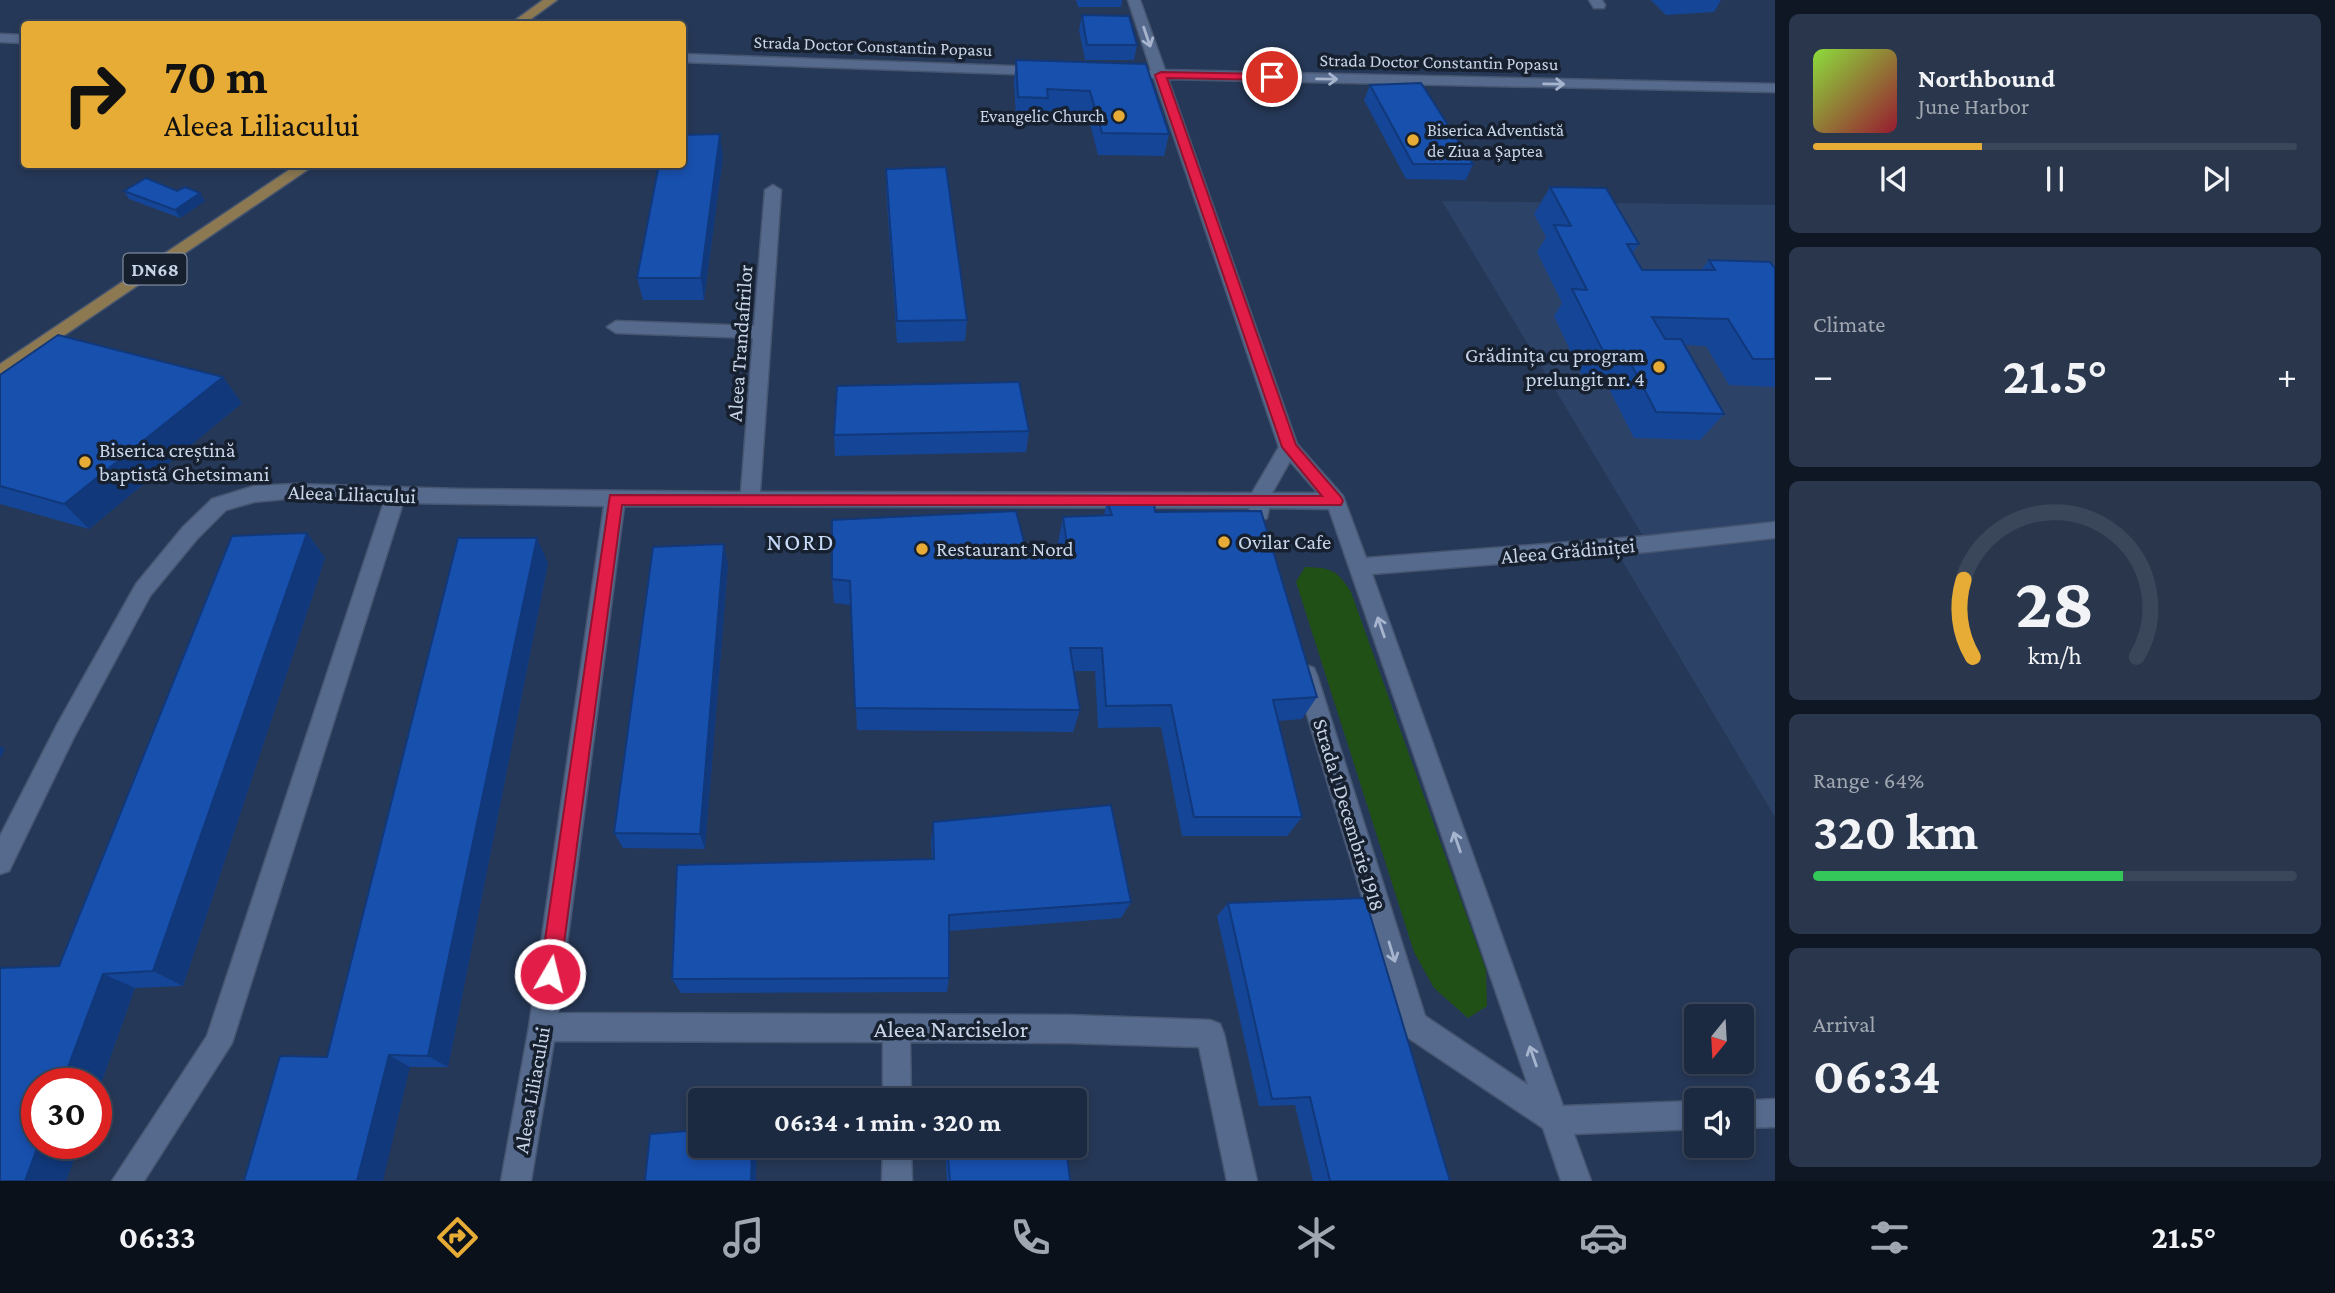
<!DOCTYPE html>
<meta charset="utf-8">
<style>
body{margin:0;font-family:"Crimson Pro",serif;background:#29364c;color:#f1f3f6;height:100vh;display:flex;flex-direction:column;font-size:26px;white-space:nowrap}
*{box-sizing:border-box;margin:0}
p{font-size:23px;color:#a0a7b1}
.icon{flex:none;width:38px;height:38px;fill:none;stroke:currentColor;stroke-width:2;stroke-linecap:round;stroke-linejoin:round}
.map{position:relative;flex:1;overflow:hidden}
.side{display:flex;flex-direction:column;gap:14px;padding:14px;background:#0f1724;width:560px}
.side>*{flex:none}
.hud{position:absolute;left:21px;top:21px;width:665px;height:147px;border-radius:7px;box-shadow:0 4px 10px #0003,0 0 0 2px #3a465a;background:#e7ac36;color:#111;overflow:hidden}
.needle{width:46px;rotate:198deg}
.controls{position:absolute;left:1684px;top:1004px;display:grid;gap:14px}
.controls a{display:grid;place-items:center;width:70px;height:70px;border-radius:7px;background:#1c2a41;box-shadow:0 4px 10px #0003,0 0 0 2px #3a465a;font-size:35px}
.speed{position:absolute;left:21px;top:1068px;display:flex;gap:14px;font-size:35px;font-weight:700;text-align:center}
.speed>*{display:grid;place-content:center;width:91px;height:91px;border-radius:50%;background:#1c2a41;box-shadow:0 4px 10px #0003,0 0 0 2px #3a465a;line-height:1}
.speed .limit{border:10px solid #d22;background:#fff;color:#111}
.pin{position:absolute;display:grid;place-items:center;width:60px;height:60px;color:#fff;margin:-30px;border:4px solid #fff;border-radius:50%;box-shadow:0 2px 7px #0007}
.me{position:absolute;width:77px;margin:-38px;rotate:8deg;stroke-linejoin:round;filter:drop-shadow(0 0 5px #0008)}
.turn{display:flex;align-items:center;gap:24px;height:147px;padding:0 28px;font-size:32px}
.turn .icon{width:91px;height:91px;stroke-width:2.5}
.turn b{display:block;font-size:49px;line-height:60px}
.big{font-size:52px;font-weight:700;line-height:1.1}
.side .widget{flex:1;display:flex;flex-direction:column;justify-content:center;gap:10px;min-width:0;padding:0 24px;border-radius:10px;background:#29364c}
.side .dial{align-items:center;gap:0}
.dial svg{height:182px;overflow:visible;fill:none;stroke:#3a465a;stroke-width:7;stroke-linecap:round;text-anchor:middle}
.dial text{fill:#f1f3f6;stroke:none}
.song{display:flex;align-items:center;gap:21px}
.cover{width:84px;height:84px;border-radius:10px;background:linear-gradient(135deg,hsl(90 70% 55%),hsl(350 70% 35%))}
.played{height:7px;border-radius:4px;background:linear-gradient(90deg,#e7ac36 35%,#3a465a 35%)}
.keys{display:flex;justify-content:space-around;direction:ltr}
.heat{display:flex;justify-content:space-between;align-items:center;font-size:38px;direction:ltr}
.charge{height:10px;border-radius:5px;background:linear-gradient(90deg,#34c759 64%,#3a465a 0)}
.trip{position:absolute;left:688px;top:1088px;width:399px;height:70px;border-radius:7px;background:#1c2a41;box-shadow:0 4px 10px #0003,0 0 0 2px #3a465a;font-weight:700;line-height:70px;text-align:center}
.dock{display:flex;height:112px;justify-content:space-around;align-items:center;background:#0b111a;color:#a0a7b1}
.dock .icon{width:49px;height:49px}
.dock .current{color:#e7ac36}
.dock b{font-size:32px;color:#f1f3f6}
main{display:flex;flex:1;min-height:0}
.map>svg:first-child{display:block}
.built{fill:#2c4267}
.green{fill:#205016}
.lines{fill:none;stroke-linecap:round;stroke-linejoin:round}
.minor-casing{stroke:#465570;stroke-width:3}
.major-casing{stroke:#465570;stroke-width:3}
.minor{fill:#556a8d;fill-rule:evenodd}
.major{fill:#8c7952;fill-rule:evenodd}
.wall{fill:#154596}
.shaded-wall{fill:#11387a}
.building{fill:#1850ae;stroke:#11387a;stroke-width:2}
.oneway{stroke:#a6b4cd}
.route{fill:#e11d48;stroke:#92132f;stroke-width:2}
.poi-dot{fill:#e7ac36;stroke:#17202e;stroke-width:2.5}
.labels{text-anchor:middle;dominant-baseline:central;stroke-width:7;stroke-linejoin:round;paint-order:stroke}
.far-street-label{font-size:18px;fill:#c8d4e8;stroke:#17202e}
.far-poi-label{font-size:18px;fill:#c8d4e8;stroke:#17202e;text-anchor:end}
.shield{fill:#17202e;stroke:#939eb0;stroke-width:2}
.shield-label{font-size:19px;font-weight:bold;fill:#c8d4e8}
.street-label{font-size:21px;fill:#c8d4e8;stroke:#17202e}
.poi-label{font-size:21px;fill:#c8d4e8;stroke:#17202e;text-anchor:start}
.quarter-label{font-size:24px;letter-spacing:2px;fill:#c8dbfa;stroke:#17202e}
.near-street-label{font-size:24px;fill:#c8d4e8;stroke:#17202e}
</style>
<main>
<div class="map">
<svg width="1775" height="1181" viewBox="0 0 1775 1181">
<rect width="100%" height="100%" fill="#263857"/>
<path class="built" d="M1442 201 1775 205V817L1614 547 1647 543Z"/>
<path class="green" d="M1305 567C1331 568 1336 569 1351 592L1486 970 1487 1006 1468 1018 1434 988 1414 952 1296 582Z"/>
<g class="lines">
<g class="minor-casing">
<g id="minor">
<path d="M1128 0H1140L1165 70 1775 84V92L1168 79 1297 444 1343 496 1366 558 1648 536 1775 522V538L1648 552 1372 574 1563 1106 1696 1101V1129L1574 1134 1591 1181H1561L1543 1128 1404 1035 1295 675 1298 668 1306 665 1314 668 1317 675 1425 1016 1528 1085 1329 509 1269 508 1267 518 1260 521 1253 518 1249 508 624 506 558 1013 1068 1015 1210 1020 1220 1024 1224 1034 1257 1181H1227L1199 1047 1068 1043 910 1042 911 1101H883V1042L554 1041 531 1181H501L529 1027 604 506 403 503 232 1043 144 1181H112L207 1036 384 502 295 498 254 502 226 510 197 539 150 596 74 737 9 871 0 874V836L58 723 136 584 183 527 212 499 254 486 295 484 459 489 741 492 753 338 616 333 607 327 616 321 754 326 765 190 773 185 781 190 760 492 1252 493 1279 447 1154 78 1142 77 1140 74 1151 70ZM1290 461 1318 493H1272Z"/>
<path d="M1589 0H1602L1605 5 1604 8H1594Z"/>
<path d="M0 34 24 35V43L0 42Z"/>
<path d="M682 54 1042 67 1049 71 1042 75 682 62Z"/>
<path d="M1775 1099V1127L1741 1128V1101H1739Z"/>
<path d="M883 1146H911L912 1181H882Z"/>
</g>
</g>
<g class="major-casing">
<g id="major">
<path d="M543 0H557L524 24H510Z"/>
<path d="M298 164H316L0 379V364Z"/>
</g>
</g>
<use href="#minor" class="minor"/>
<use href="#major" class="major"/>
</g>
<g class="wall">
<path d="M1076 0H1122L1121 7H1078Z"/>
<path d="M1651 0H1721L1714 12 1666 15Z"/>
<path d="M1082 15 1137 45 1134 60H1085L1079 30Z"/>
<path d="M1016 60 1146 64 1169 134 1164 156 1098 155 1087 112 1047 111 1045 119H1016L1014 82Z"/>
<path d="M1370 85 1473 164 1466 180 1406 179 1364 100Z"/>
<path d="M723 156 704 300H643L637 278Z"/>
<path d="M886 169 967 320 965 341 897 343 886 190Z"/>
<path d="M1550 187 1639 244 1632 254 1642 270H1701L1709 260 1775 268V387L1729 385 1706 346 1684 345 1724 414 1700 440 1634 438 1606 383 1585 382 1554 316 1562 303 1537 252 1546 237 1534 214Z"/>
<path d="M124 191H177L205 201 180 218 129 199Z"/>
<path d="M0 375 242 403 89 529 0 504Z"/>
<path d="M1029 431 1026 452 835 456 834 435Z"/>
<path d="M1107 501 1155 512 1317 697 1302 719 1278 721 1302 817 1287 836H1182L1161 727 1098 728 1095 671H1074L1080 710 1073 732 857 730 851 605 834 603 832 579 1025 546 1058 545V542L1063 517 1104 515Z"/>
<path d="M307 533 325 558 183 986 135 988 96 1097V1083L80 1143 66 1181H0Z"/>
<path d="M548 563 448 1067H410L327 1057Z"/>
<path d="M728 564 705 849 623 848 614 833Z"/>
<path d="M933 822 1131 902 1121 918 949 931V978L947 992 681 993 672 979 932 859 931 841Z"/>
<path d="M1228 903 1450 1181H1313L1295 1105 1259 1106 1217 916Z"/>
<path d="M945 1146H1066L1070 1181H947Z"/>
</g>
<g class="shaded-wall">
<path d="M720 134 723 156 704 300 701 278Z"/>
<path d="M200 193 205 201 180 218 175 210Z"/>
<path d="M223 377 242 403 89 529 64 504Z"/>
<path d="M307 533 325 558 183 986 153 971Z"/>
<path d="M537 538 548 563 448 1067 428 1056Z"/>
<path d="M724 544 728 564 705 849 700 834Z"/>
<path d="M0 746 5 749 0 759Z"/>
<path d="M103 974 135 988 96 1097V1083H62Z"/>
<path d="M389 1055 410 1067 383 1181H357Z"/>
<path d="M39 1143H80L66 1181H25Z"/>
<path d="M752 1146H757L756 1181H751Z"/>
</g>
<g class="building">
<path d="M1082 15 1129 16 1137 45H1087Z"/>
<path d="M1016 60 1146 64 1169 134 1102 133 1090 91 1047 89 1048 98 1018 97Z"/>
<path d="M1421 83 1473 164H1413L1370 85Z"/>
<path d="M720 134 701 278H637L659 164H682V135Z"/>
<path d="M946 167 967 320 897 321 886 169Z"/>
<path d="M146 178 177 191 185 187 200 193 175 210 124 191Z"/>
<path d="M1550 187 1606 188 1639 244H1627L1642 270H1715L1709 260 1770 262 1775 268V359H1753L1728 319 1652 317 1665 339H1681L1724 414 1656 412 1627 356 1605 355 1572 289 1587 290 1554 225 1571 226Z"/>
<path d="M58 335 223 377 64 504 0 486V375Z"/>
<path d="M1019 382 1029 431 834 435 837 386Z"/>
<path d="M1107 501 1154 502 1155 512 1261 511 1317 697 1273 700 1302 817H1194L1171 705 1106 706 1102 648H1070L1080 710 855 708 850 581 832 579V520L1016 511 1025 546 1067 545 1063 517 1112 515Z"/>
<path d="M307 533 153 971 103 974 62 1083H37V1143H39L25 1181H0V968L59 966 232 536Z"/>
<path d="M458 538H537L428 1056 389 1055 357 1181H244L280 1056 327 1057Z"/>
<path d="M724 544 700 834 614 833 653 547Z"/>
<path d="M1111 805 1131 902 949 915V978L672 979 677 865 934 859 933 822Z"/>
<path d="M1365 898 1450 1181H1330L1310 1097 1272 1099 1228 903Z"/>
<path d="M1058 1089 1060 1101H944V1095Z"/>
<path d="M700 1130V1146H752L751 1181H645L650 1134Z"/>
<path d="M947 1146H1066L1070 1181H950Z"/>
</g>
<defs><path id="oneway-shaft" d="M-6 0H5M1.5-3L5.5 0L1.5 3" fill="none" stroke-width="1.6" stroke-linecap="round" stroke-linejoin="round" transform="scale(1.75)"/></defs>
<g class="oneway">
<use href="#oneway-shaft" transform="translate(1147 37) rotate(71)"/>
<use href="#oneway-shaft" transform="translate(1327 79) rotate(1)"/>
<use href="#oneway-shaft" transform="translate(1554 84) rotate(1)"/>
<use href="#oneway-shaft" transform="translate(1381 627) rotate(-109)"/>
<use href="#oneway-shaft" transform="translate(1457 842) rotate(-109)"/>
<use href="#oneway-shaft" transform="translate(1392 952) rotate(73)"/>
<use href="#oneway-shaft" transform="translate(1533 1056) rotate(-109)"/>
</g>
<path class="route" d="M1161 72 1272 74 1277 77 1272 80 1167 78 1296 445 1341 497 1343 501 1341 505H622L560 974 557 981 550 984 543 981 540 974 610 495 1322 496 1282 447 1155 75Z"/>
<g class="poi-dot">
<circle cx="1119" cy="116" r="7"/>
<circle cx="1413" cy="140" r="7"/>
<circle cx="1659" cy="367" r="7"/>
<circle cx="85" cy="462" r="7"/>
<circle cx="1224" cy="542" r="7"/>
<circle cx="922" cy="549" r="7"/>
</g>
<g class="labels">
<g class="far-street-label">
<text transform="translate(873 46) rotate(2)">Strada Doctor Constantin Popasu</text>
<text transform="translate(1439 62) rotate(1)">Strada Doctor Constantin Popasu</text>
</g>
<g class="far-poi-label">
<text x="1105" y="116">Evangelic Church</text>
<text x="1427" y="130" text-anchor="start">Biserica Adventistă<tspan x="1427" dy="21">de Ziua a Șaptea</tspan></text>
</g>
<rect class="shield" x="123.5" y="253.5" width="63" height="31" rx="5"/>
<g class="shield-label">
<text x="155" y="269">DN68</text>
</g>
<g class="street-label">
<text transform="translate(740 343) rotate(-86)">Aleea Trandafirilor</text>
<text transform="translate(352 494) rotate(2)">Aleea Liliacului</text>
<text transform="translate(1568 551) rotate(-5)">Aleea Grădiniței</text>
<text transform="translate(1349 815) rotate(73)">Strada 1 Decembrie 1918</text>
<text transform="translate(532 1090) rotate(-80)">Aleea Liliacului</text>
</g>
<g class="poi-label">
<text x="1645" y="355" text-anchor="end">Grădinița cu program<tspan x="1645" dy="24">prelungit nr. 4</tspan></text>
<text x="99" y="450">Biserica creștină<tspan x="99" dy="24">baptistă Ghetsimani</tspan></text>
<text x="1238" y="542">Ovilar Cafe</text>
<text x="936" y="549">Restaurant Nord</text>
</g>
<g class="quarter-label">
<text x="801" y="541">NORD</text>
</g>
<g class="near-street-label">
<text x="951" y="1028">Aleea Narciselor</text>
</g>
</g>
</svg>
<div class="controls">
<a><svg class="needle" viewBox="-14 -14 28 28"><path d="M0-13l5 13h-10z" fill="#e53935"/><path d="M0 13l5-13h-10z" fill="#a0a7b1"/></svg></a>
<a><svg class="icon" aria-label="sound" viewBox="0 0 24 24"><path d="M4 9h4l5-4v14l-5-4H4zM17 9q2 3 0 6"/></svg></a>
</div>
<div class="speed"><div class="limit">30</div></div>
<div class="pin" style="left:1272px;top:77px;background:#d93025"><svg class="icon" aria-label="arrive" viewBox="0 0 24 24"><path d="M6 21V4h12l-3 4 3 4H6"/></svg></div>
<svg class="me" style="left:550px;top:974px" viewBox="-20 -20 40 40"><circle r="17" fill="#e11d48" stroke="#fff" stroke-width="3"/><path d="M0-11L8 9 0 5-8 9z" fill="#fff"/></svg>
<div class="trip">06:34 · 1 min · 320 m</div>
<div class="hud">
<div class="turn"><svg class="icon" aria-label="right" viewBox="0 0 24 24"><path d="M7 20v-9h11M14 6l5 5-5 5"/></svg><div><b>70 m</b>Aleea Liliacului</div></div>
</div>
</div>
<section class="side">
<div class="widget">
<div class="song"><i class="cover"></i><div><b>Northbound</b><p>June Harbor</p></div></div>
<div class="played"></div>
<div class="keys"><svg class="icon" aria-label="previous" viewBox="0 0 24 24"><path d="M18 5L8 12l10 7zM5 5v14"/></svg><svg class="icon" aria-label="pause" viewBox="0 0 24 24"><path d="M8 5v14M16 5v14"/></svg><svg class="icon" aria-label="next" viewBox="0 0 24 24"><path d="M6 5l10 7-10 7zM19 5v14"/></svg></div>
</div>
<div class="widget"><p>Climate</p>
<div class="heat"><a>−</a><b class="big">21.5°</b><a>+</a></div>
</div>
<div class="widget dial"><svg viewBox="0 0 100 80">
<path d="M14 69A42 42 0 1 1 86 69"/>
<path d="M14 69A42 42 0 0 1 10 35" stroke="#e7ac36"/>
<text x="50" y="56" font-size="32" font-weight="700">28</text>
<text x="50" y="72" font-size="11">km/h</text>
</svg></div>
<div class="widget"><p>Range · 64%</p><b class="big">320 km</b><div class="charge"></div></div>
<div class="widget"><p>Arrival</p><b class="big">06:34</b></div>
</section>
</main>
<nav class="dock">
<b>06:33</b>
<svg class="icon current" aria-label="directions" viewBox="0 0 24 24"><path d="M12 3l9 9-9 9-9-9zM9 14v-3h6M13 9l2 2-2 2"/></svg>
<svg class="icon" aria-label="music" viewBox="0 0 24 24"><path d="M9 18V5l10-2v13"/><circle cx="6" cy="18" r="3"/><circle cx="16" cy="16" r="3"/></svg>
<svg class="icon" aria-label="phone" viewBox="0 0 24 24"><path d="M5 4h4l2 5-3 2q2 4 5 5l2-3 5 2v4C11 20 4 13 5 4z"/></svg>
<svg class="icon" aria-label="climate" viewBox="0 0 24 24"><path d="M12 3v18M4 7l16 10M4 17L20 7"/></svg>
<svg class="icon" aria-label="car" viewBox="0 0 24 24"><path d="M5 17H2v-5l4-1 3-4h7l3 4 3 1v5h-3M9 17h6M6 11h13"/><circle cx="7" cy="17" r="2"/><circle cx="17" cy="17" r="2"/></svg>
<svg class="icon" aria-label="filters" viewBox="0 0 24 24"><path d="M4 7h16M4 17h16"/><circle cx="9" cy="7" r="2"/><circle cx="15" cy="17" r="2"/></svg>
<b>21.5°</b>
</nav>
